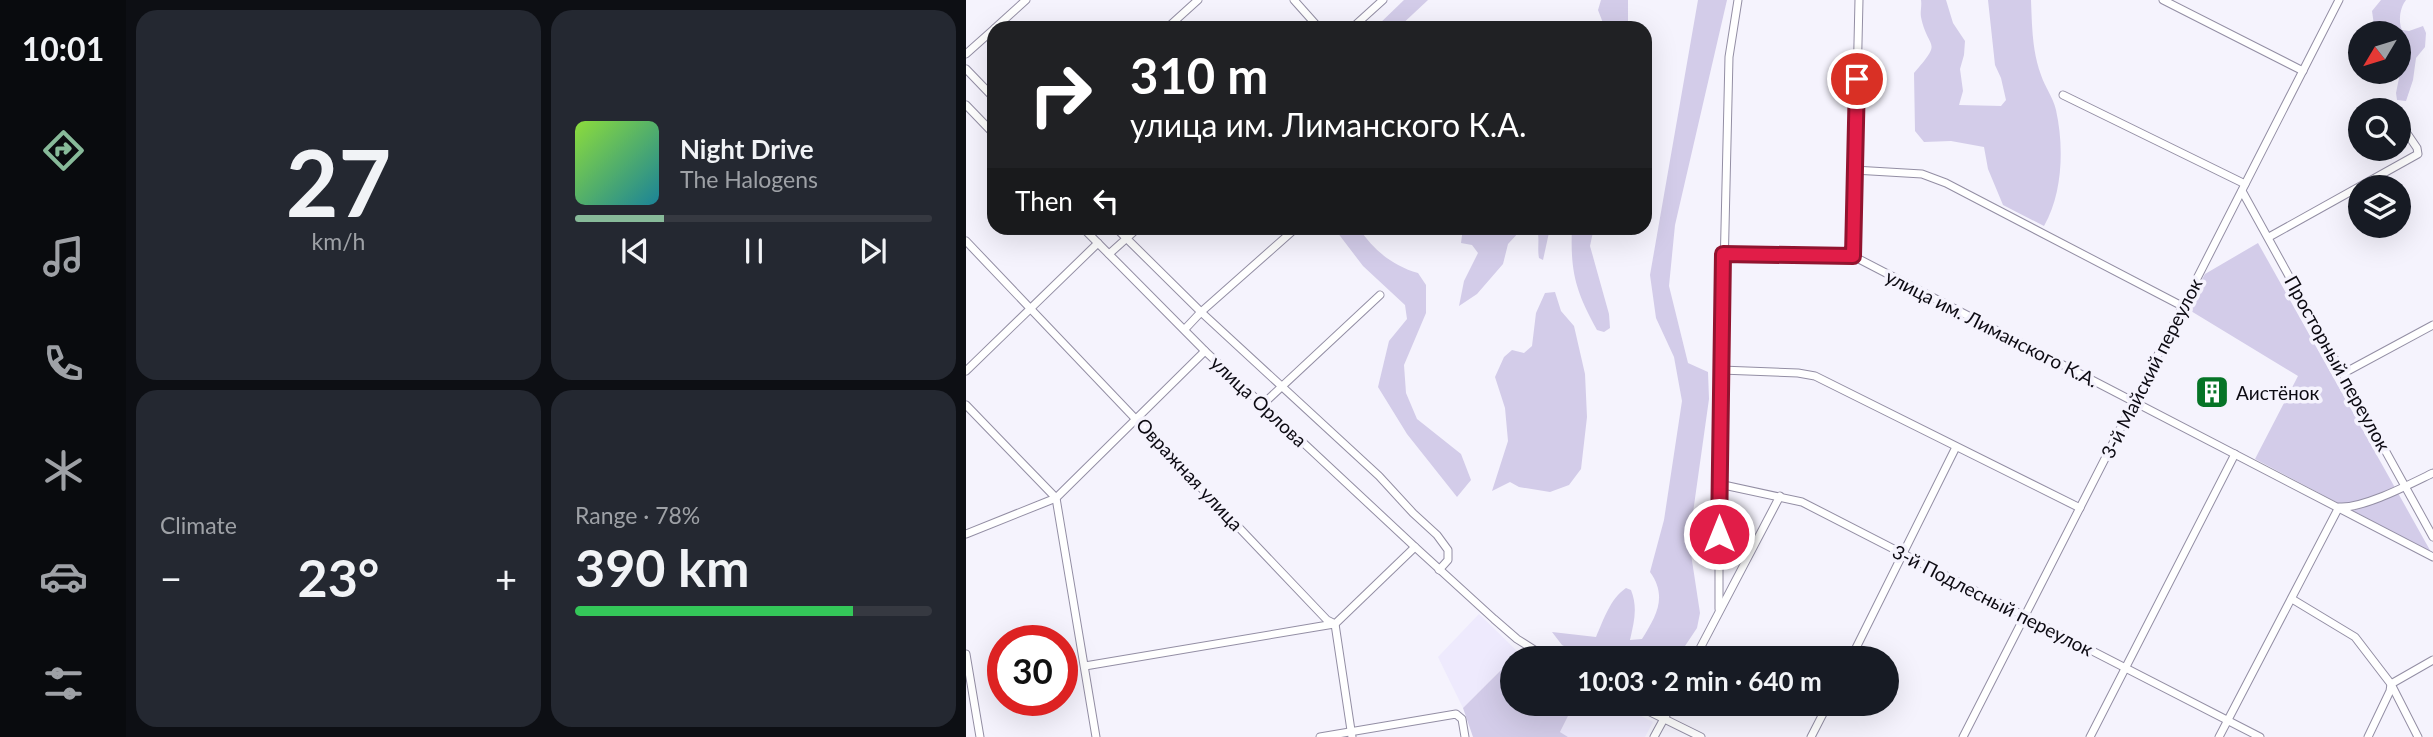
<!DOCTYPE html>
<meta charset="utf-8">
<style>
body{margin:0;font-family:Lato,sans-serif;background:#242831;color:#f1f3f6;height:100vh;display:flex;flex-direction:column;font-size:26px;white-space:nowrap}
*{box-sizing:border-box;margin:0}
p{font-size:23px;color:#9ea1a6}
.icon{flex:none;width:38px;height:38px;fill:none;stroke:currentColor;stroke-width:2;stroke-linecap:round;stroke-linejoin:round}
.map{position:relative;flex:1;overflow:hidden}
.panel{display:flex;flex-direction:column;gap:10px;padding:10px;background:#0d0f14;width:840px}
.panel>*{flex:none}
.guide{position:absolute;left:21px;top:21px;width:665px;height:214px;border-radius:21px;box-shadow:0 7px 28px #0002;background:#202124;color:#fff;overflow:hidden}
.needle{width:46px;rotate:232deg}
.fabs{position:absolute;left:1382px;top:21px;display:grid;gap:14px}
.fabs a{display:grid;place-items:center;width:63px;height:63px;border-radius:50%;background:#171b24;box-shadow:0 7px 28px #0002;font-size:35px}
.speed{position:absolute;left:21px;top:625px;display:flex;gap:14px;font-size:35px;font-weight:700;text-align:center}
.speed>*{display:grid;place-content:center;width:91px;height:91px;border-radius:50%;background:#171b24;box-shadow:0 7px 28px #0002;line-height:1}
.speed .limit{border:10px solid #d22;background:#fff;color:#111}
.pin{position:absolute;display:grid;place-items:center;width:60px;height:60px;color:#fff;margin:-30px;border:4px solid #fff;border-radius:50%;box-shadow:0 2px 7px #0007}
.me{position:absolute;width:77px;margin:-38px;rotate:0deg;stroke-linejoin:round;filter:drop-shadow(0 0 5px #0008)}
.turn{display:flex;align-items:center;gap:24px;height:147px;padding:0 28px;font-size:32px}
.turn .icon{width:91px;height:91px;stroke-width:2.5}
.turn b{display:block;font-size:49px;line-height:60px}
.then{display:flex;align-items:center;height:66px;padding:0 28px;background:#0003;gap:14px;font-size:26px}
.big{font-size:52px;font-weight:700;line-height:1.1}
.panel .tile{flex:1;display:flex;flex-direction:column;justify-content:center;gap:10px;min-width:0;padding:0 24px;border-radius:21px;background:#242831}
.panel .dial{align-items:center;gap:0}
.dial b{font-size:91px;line-height:1}
.song{display:flex;align-items:center;gap:21px}
.cover{width:84px;height:84px;border-radius:10px;background:linear-gradient(135deg,hsl(90 70% 55%),hsl(190 70% 35%))}
.played{height:7px;border-radius:4px;background:linear-gradient(90deg,#87ba99 25%,#363941 25%)}
.keys{display:flex;justify-content:space-around;direction:ltr}
.heat{display:flex;justify-content:space-between;align-items:center;font-size:38px;direction:ltr}
.charge{height:10px;border-radius:5px;background:linear-gradient(90deg,#34c759 78%,#363941 0)}
.panel .tiles{flex:1;display:grid;gap:10px;grid-template-columns:repeat(2,1fr)}
.trip{position:absolute;left:534px;top:646px;width:399px;height:70px;border-radius:35px;background:#171b24;box-shadow:0 7px 28px #0002;font-weight:700;line-height:70px;text-align:center}
main{display:flex;flex:1;min-height:0}
.tabs{display:flex;flex-direction:column;width:126px;justify-content:space-around;align-items:center;background:#090b0e;color:#9ea1a6}
.tabs .icon{width:49px;height:49px}
.tabs .on{color:#87ba99}
.tabs b{font-size:32px;color:#f1f3f6}
.map>svg:first-child{display:block}
.built{fill:#eeeafd}
.green{fill:#d3cce9}
.lines{fill:none;stroke-linecap:round;stroke-linejoin:round}
.minor-casing{stroke:#938ea4;stroke-width:9}
.minor{stroke:#fff;stroke-width:7}
.route-casing{stroke:#92132f;stroke-width:18}
.route{stroke:#e11d48;stroke-width:12}
.labels{text-anchor:middle;dominant-baseline:central;stroke-width:7;stroke-linejoin:round;paint-order:stroke}
.street-label{font-size:19px;fill:#0c0a12;stroke:#f5f3fd}
.poi-label{font-size:19px;fill:#0c0a12;stroke:#f5f3fd;text-anchor:start}
</style>
<main>
<nav class="tabs">
<b>10:01</b>
<svg class="icon on" aria-label="directions" viewBox="0 0 24 24"><path d="M12 3l9 9-9 9-9-9zM9 14v-3h6M13 9l2 2-2 2"/></svg>
<svg class="icon" aria-label="music" viewBox="0 0 24 24"><path d="M9 18V5l10-2v13"/><circle cx="6" cy="18" r="3"/><circle cx="16" cy="16" r="3"/></svg>
<svg class="icon" aria-label="phone" viewBox="0 0 24 24"><path d="M5 4h4l2 5-3 2q2 4 5 5l2-3 5 2v4C11 20 4 13 5 4z"/></svg>
<svg class="icon" aria-label="climate" viewBox="0 0 24 24"><path d="M12 3v18M4 7l16 10M4 17L20 7"/></svg>
<svg class="icon" aria-label="car" viewBox="0 0 24 24"><path d="M5 17H2v-5l4-1 3-4h7l3 4 3 1v5h-3M9 17h6M6 11h13"/><circle cx="7" cy="17" r="2"/><circle cx="17" cy="17" r="2"/></svg>
<svg class="icon" aria-label="filters" viewBox="0 0 24 24"><path d="M4 7h16M4 17h16"/><circle cx="9" cy="7" r="2"/><circle cx="15" cy="17" r="2"/></svg>
</nav>
<section class="panel">
<div class="tiles">
<div class="tile dial"><b>27</b><p>km/h</p></div>
<div class="tile">
<div class="song"><i class="cover"></i><div><b>Night Drive</b><p>The Halogens</p></div></div>
<div class="played"></div>
<div class="keys"><svg class="icon" aria-label="previous" viewBox="0 0 24 24"><path d="M18 5L8 12l10 7zM5 5v14"/></svg><svg class="icon" aria-label="pause" viewBox="0 0 24 24"><path d="M8 5v14M16 5v14"/></svg><svg class="icon" aria-label="next" viewBox="0 0 24 24"><path d="M6 5l10 7-10 7zM19 5v14"/></svg></div>
</div>
<div class="tile"><p>Climate</p>
<div class="heat"><a>−</a><b class="big">23°</b><a>+</a></div>
</div>
<div class="tile"><p>Range · 78%</p><b class="big">390 km</b><div class="charge"></div></div>
</div>
</section>
<div class="map">
<svg width="1467" height="737" viewBox="0 0 1467 737">
<rect width="100%" height="100%" fill="#f5f3fd"/>
<g class="built">
<path d="M513 614 552 652 497 708 472 657Z"/>
<path d="M608 704H652L687 722 679 737H602L594 732Z"/>
</g>
<g class="green">
<path d="M438 0H462L432 28H409Z"/>
<path d="M635 0H662V28H634L637 23 632 10Z"/>
<path d="M732 0H761L709 225 703 286 722 363 742 372 743 399 723 541 734 613 731 628 711 658H622L596 645 586 632 630 637C638 619 644 599 660 588L665 590C672 608 668 622 664 640L676 639C690 616 702 597 684 572L698 520 716 401 708 357 690 318 684 275Z"/>
<path d="M955 0H980L987 23 999 41 998 55 994 69 997 91 993 105 1035 106 1040 100 1035 78 1029 65 1022 0H1065C1066 25 1066 51 1075 75 1079 87 1087 97 1090 110 1098 146 1097 193 1078 226L1037 205 1022 169 1018 147 985 141 958 142 949 131 948 73C978 39 962 51 955 17 954 12 956 5 955 0Z"/>
<path d="M1415 0H1440C1434 7 1432 21 1436 30L1443 31 1457 26 1460 33 1459 47 1450 58 1447 80 1440 101 1431 100 1430 93 1433 78 1429 72H1433V33L1409 32 1406 11Z"/>
<path d="M368 228H393C407 250 427 266 452 273L460 285V313L438 365 440 393 451 419 495 454 505 480 491 497 441 434 412 387 423 341 441 319 439 305 397 266Z"/>
<path d="M497 228H584L577 260 573 258C571 248 574 239 571 229L554 231 542 244 537 264 511 294 493 306 498 281 512 253 506 245 495 243Z"/>
<path d="M606 228H632L627 232 624 246 643 314 644 328 638 332 631 330C610 292 604 272 606 228Z"/>
<path d="M1292 243 1465 552 1289 459 1332 376 1220 308 1239 274Z"/>
<path d="M589 292 595 311 608 326 619 374 621 417 615 469 603 485 584 492 553 487 544 482 526 491 542 441 539 408 529 377 538 357 546 350 558 353 566 346 570 313 579 293Z"/>
<path d="M546 659V704H608L594 732 602 737H507L497 708Z"/>
</g>
<g class="lines">
<g class="minor-casing">
<g id="minor">
<path d="M328 0 353 28"/>
<path d="M1197 0 1337 71"/>
<path d="M29 28 60 0"/>
<path d="M201 28 232 0"/>
<path d="M386 28 417 0"/>
<path d="M0 54 28 29"/>
<path d="M0 69 28 98"/>
<path d="M1097 95 1279 184"/>
<path d="M0 105 28 134"/>
<path d="M888 170 956 174 980 183 1216 306"/>
<path d="M1276 191 1467 537"/>
<path d="M117 228 239 351 449 547 528 619 551 639 581 658"/>
<path d="M150 228 235 312 413 476 447 513 471 535 482 550V560L473 570"/>
<path d="M1303 237 1452 154 1451 148 1438 129"/>
<path d="M0 241 361 620 369 624"/>
<path d="M143 254 172 228"/>
<path d="M757 254 887 256 1467 557"/>
<path d="M887 256 893 0"/>
<path d="M219 329 235 312 330 228"/>
<path d="M755 370 832 373 849 376 1114 508"/>
<path d="M0 371 132 243"/>
<path d="M1378 373 1467 325"/>
<path d="M0 405 90 498 130 737"/>
<path d="M296 405 414 295"/>
<path d="M753 484 836 502 1294 737"/>
<path d="M0 534 90 498 239 351"/>
<path d="M1326 599 1389 637 1425 684 1452 737"/>
<path d="M753 609V484L763 57 772 0"/>
<path d="M369 624 386 737"/>
<path d="M369 624 449 547"/>
<path d="M0 654 14 737"/>
<path d="M729 658 814 496"/>
<path d="M885 658 990 447"/>
<path d="M119 666 368 624"/>
<path d="M668 704 735 737"/>
<path d="M354 737 490 714 496 719 499 737"/>
<path d="M688 737 706 704"/>
<path d="M845 737 862 704"/>
<path d="M997 737 1373 0"/>
<path d="M1124 737 1269 454"/>
<path d="M1253 737 1373 507C1397 509 1444 484 1467 473"/>
<path d="M1402 737 1424 691 1425 684 1467 660"/>
</g>
</g>
<use href="#minor" class="minor"/>
</g>
<g class="lines">
<g class="route-casing">
<path id="route" d="M753 534 757 254 887 256 891 79"/>
</g>
<use href="#route" class="route"/>
</g>
<defs>
<g id="building-square" transform="scale(1.75)"><rect x="-9" y="-9" width="18" height="18" rx="4" fill="#067427" stroke="#f5f3fd"/><path d="M-4-6H4V6H1V3H-1V6H-4ZM-2.5-4.3h1.7v1.8h-1.7ZM.8-4.3h1.7v1.8H.8ZM-2.5-1h1.7V.8h-1.7ZM.8-1h1.7V.8H.8Z" fill="#fff"/></g>
</defs>
<g fill-rule="evenodd">
<use href="#building-square" x="1246" y="392"/>
</g>
<g class="labels">
<g class="street-label">
<text transform="translate(1026 328) rotate(27)">улица им. Лиманского К.А.</text>
<text transform="translate(1372 363) rotate(61)">Просторный переулок</text>
<text transform="translate(1185 368) rotate(-63)">3-й Майский переулок</text>
<text transform="translate(293 401) rotate(43)">улица Орлова</text>
<text transform="translate(224 474) rotate(47)">Овражная улица</text>
<text transform="translate(1027 600) rotate(27)">3-й Подлесный переулок</text>
</g>
<g class="poi-label">
<text x="1270" y="392">Аистёнок</text>
</g>
</g>
</svg>
<div class="fabs">
<a><svg class="needle" viewBox="-14 -14 28 28"><path d="M0-13l5 13h-10z" fill="#e53935"/><path d="M0 13l5-13h-10z" fill="#9ea1a6"/></svg></a>
<a><svg class="icon" aria-label="search" viewBox="0 0 24 24"><circle cx="10" cy="10" r="6"/><path d="M15 15l6 6"/></svg></a>
<a><svg class="icon" aria-label="layers" viewBox="0 0 24 24"><path d="M12 4l9 5-9 5-9-5zM3 14l9 5 9-5"/></svg></a>
</div>
<div class="speed"><div class="limit">30</div></div>
<div class="pin" style="left:891px;top:79px;background:#d93025"><svg class="icon" aria-label="arrive" viewBox="0 0 24 24"><path d="M6 21V4h12l-3 4 3 4H6"/></svg></div>
<svg class="me" style="left:753px;top:534px" viewBox="-20 -20 40 40"><circle r="17" fill="#e11d48" stroke="#fff" stroke-width="3"/><path d="M0-11L8 9 0 5-8 9z" fill="#fff"/></svg>
<div class="trip">10:03 · 2 min · 640 m</div>
<div class="guide">
<div class="turn"><svg class="icon" aria-label="right" viewBox="0 0 24 24"><path d="M7 20v-9h11M14 6l5 5-5 5"/></svg><div><b>310 m</b>улица им. Лиманского К.А.</div></div>
<div class="then">Then<svg class="icon" aria-label="left" viewBox="0 0 24 24"><path d="M17 20v-9H6M10 6l-5 5 5 5"/></svg></div>
</div>
</div>
</main>
